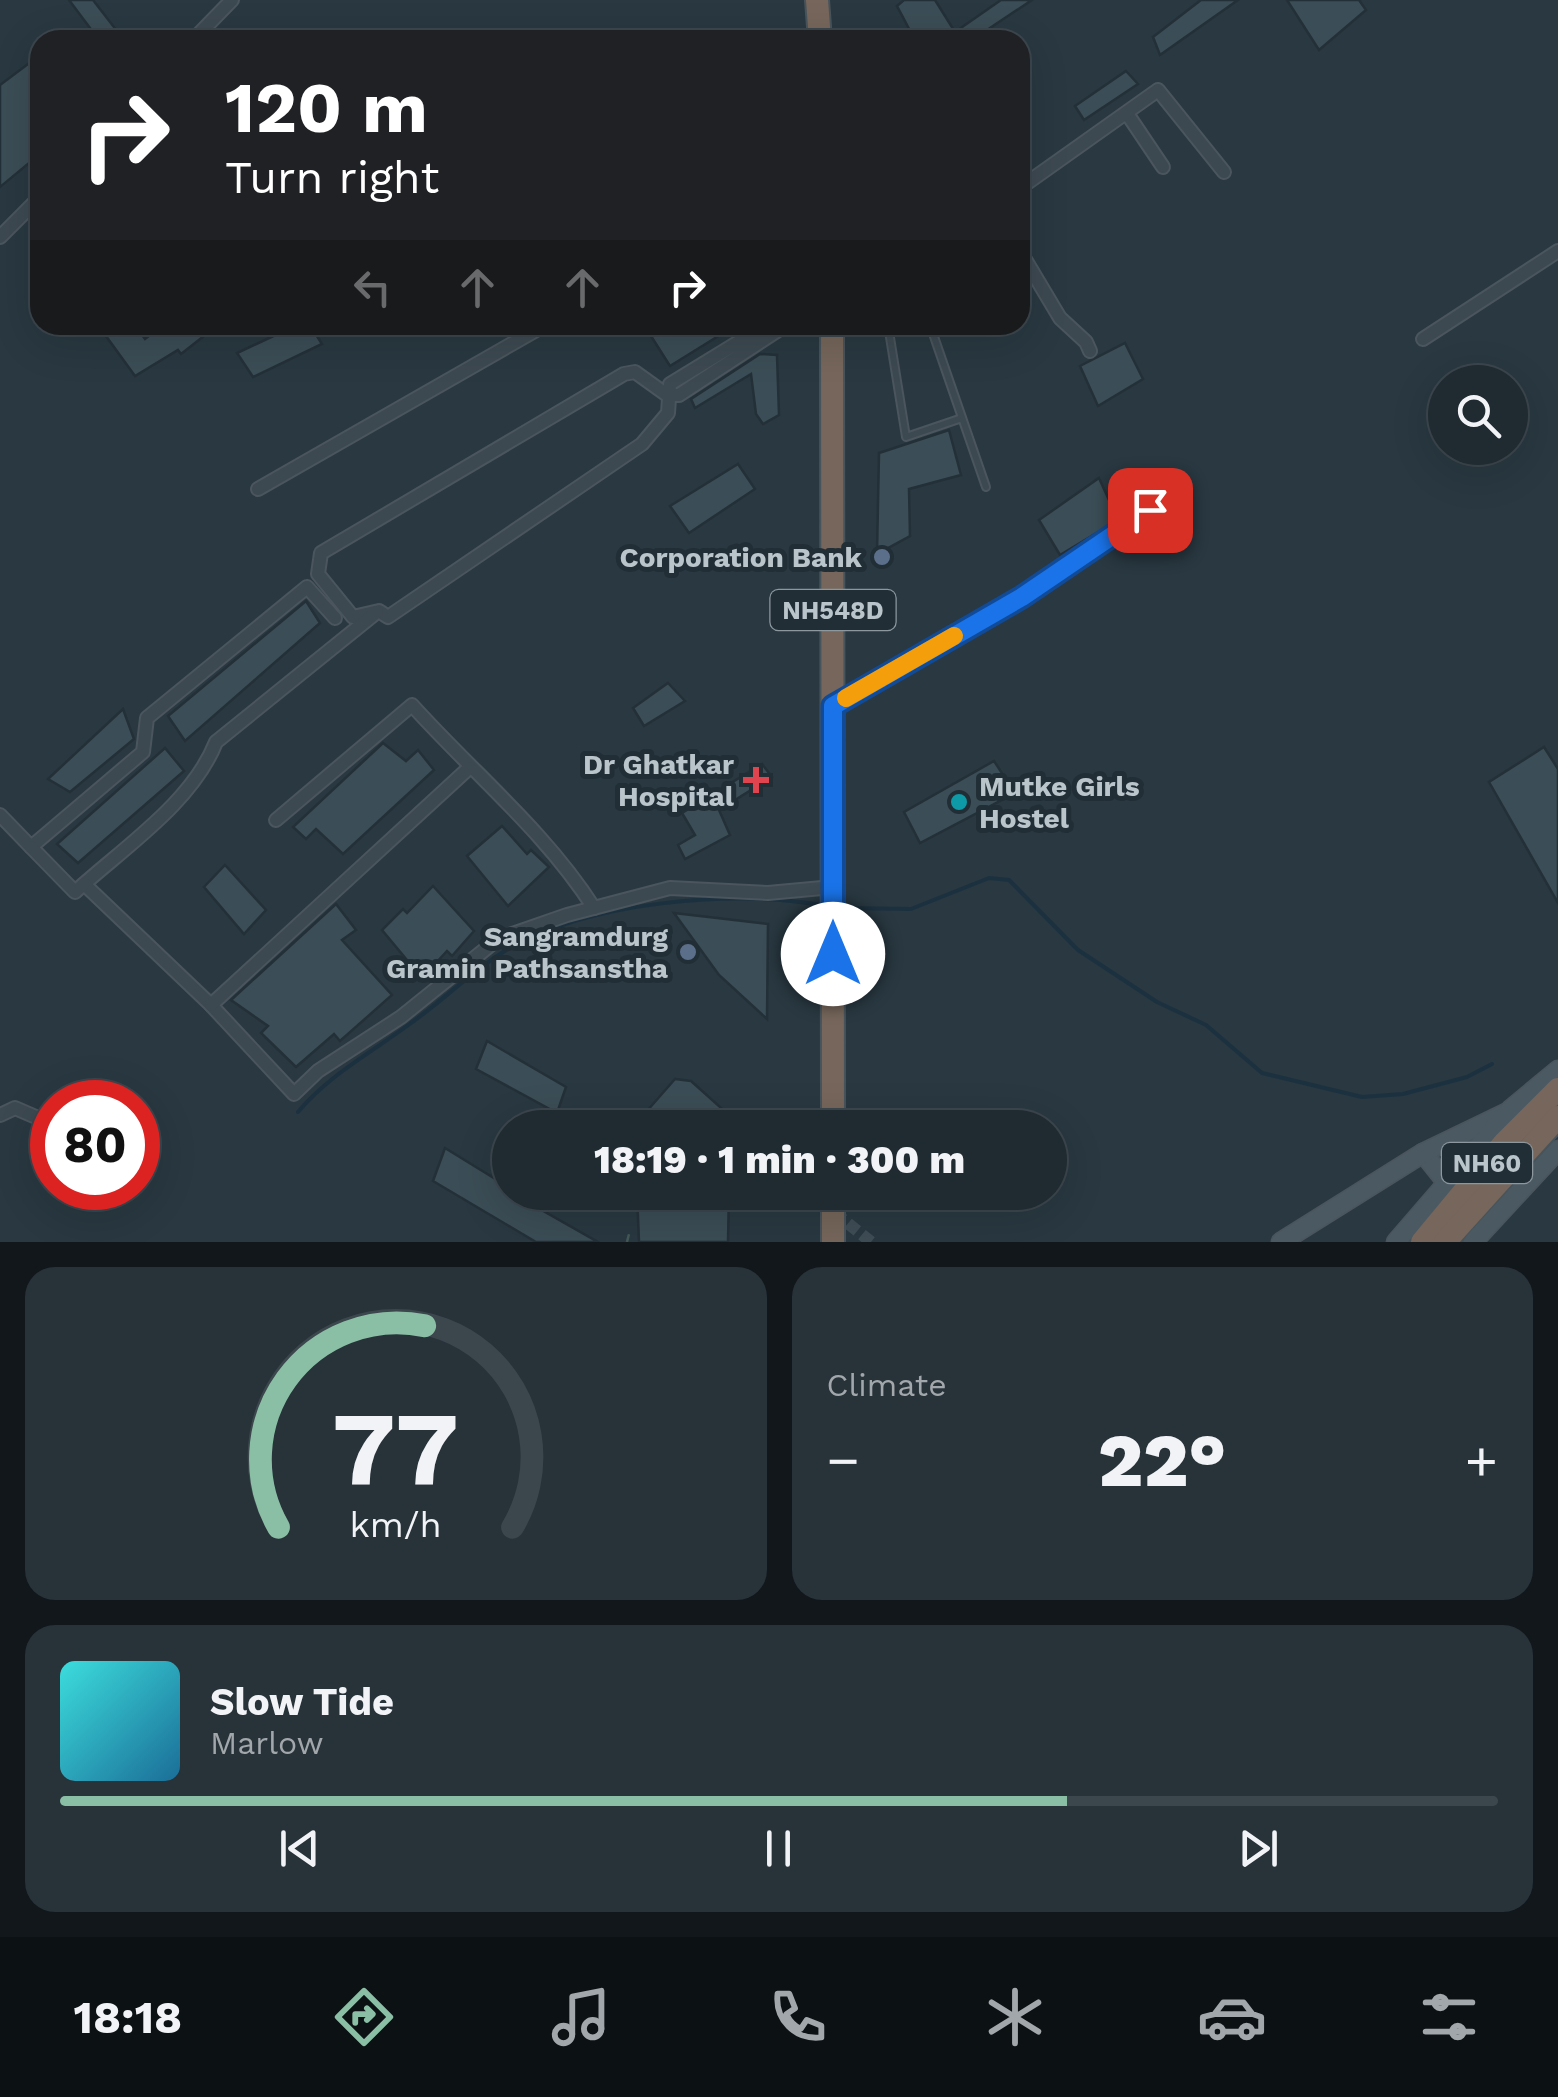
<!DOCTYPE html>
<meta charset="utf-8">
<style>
body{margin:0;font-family:"Work Sans",sans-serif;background:#273239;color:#f1f3f6;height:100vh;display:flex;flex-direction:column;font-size:38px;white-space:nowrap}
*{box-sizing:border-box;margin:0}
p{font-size:32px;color:#a1a7ab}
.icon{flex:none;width:55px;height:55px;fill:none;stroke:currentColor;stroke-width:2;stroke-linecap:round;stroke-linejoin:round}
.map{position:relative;height:1242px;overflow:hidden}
.panel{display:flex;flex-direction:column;gap:25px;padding:25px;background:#11171b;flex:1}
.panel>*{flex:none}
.banner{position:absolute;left:30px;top:30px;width:1000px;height:305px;border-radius:30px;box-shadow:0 10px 40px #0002,0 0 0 2px #3c464d;background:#202124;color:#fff;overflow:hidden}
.fabs{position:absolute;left:1428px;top:365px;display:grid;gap:20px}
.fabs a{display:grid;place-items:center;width:100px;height:100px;border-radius:50%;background:#1f2a31;box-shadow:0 10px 40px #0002,0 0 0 2px #3c464d;font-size:50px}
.speed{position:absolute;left:30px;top:1080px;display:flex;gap:20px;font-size:50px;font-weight:700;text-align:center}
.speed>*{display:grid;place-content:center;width:130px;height:130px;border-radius:50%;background:#1f2a31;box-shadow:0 10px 40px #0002,0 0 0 2px #3c464d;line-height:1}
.speed .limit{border:15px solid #d22;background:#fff;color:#111}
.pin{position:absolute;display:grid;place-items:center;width:85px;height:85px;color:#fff;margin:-42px;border-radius:20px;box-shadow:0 5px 15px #0006}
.me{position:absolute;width:110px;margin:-55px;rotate:0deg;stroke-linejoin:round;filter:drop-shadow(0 0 8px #0008)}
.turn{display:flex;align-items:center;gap:35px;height:210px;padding:0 30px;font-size:45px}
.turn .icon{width:130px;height:130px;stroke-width:2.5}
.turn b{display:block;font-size:70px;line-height:85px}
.lanes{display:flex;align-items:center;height:95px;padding:0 30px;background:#0003;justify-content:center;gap:50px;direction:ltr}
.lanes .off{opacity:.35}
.big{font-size:75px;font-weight:800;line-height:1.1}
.panel .widget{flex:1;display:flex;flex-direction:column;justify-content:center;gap:15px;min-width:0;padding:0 35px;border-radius:30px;background:#273239}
.panel .dial{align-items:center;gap:0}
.dial svg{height:260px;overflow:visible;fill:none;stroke:#3c464d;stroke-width:7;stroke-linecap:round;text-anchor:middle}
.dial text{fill:#f1f3f6;stroke:none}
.song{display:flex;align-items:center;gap:30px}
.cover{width:120px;height:120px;border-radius:15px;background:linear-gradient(135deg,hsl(180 70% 55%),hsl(200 70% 35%))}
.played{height:10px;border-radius:5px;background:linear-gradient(90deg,#8abfa5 70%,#3c464d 70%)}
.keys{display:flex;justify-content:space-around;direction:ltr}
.heat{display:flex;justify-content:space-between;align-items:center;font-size:55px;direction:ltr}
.panel .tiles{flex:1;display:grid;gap:25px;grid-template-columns:1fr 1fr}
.widget:last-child{grid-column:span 2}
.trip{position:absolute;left:492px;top:1110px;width:575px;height:100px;border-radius:50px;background:#1f2a31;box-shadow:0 10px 40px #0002,0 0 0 2px #3c464d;font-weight:800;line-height:100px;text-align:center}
.menu{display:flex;height:160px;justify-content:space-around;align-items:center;background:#0c1114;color:#a1a7ab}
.menu .icon{width:70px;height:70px}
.menu .on{color:#8abfa5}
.menu b{font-size:45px;color:#f1f3f6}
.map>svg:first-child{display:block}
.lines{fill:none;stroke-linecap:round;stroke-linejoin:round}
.stream{stroke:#1c313f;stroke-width:4}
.building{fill:#3b4d56;stroke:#243038;stroke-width:2.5}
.street-tunnel{stroke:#3f4d56;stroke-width:12;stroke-dasharray:12 6;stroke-linecap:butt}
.lane-casing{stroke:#4a555d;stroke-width:10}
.street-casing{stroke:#4a555d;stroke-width:16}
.secondary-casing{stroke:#4a555d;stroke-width:21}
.highway-casing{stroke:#48545b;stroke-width:26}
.path{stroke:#445a57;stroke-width:2.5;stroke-dasharray:8 8;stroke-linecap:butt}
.lane{stroke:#3d4951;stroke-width:6}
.street{stroke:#3d4951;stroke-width:12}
.secondary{stroke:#4b5963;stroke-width:18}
.highway{stroke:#76665b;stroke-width:22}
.route-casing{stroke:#114b97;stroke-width:25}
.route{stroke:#1a73e8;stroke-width:18}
.slow{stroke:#f59e0b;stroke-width:18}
.service-dot{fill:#5c6f8a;stroke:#222e36;stroke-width:4}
.health-dot{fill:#e0444e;stroke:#222e36;stroke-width:4}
.culture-dot{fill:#0f9aa8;stroke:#222e36;stroke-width:4}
.labels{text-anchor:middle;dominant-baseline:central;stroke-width:10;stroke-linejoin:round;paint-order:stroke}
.shield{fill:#222e36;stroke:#8c979e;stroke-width:2.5}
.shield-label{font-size:25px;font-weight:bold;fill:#bac4cb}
.poi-label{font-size:28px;font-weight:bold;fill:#bac4cb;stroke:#222e36;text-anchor:end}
</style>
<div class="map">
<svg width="1558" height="1242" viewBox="0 0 1558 1242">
<rect width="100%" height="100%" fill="#293841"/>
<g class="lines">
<g class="stream">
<path d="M842 908 911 909 989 878 1009 880 1078 950 1157 1002 1206 1025 1262 1073 1362 1097 1403 1094 1467 1077 1492 1064"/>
<path d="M298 1112C330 1074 371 1053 411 1023 445 999 473 970 508 949 590 902 731 889 822 905"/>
</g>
</g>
<g class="building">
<path d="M69 0H93L124 40H99Z"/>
<path d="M904 0H935L955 32 1001 0H1032L972 40H915L897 6Z"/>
<path d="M1201 0H1238L1160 55 1153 37Z"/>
<path d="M1287 0H1359L1366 10 1319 50Z"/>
<path d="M40 55V154L0 187V85Z"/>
<path d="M1126 71 1138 84 1084 120 1075 106Z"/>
<path d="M98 325H135L145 339 163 325H218L181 354 178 350 135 376Z"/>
<path d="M297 325H310L322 344 253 377 237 353Z"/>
<path d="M644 325H713L720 335 670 366Z"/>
<path d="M1125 343 1143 379 1098 406 1080 366Z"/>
<path d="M760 354 777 355 779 415 763 424 756 414 751 374 695 408 691 399Z"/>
<path d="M949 430 961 475 909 489 910 536 877 554 879 453Z"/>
<path d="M738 464 755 489 689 533 670 506Z"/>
<path d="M1099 478 1118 520 1060 555 1039 520Z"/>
<path d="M306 601 320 623 185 741 168 716Z"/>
<path d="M668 683 685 701 644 726 633 708Z"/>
<path d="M123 709 134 739 70 792 48 779Z"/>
<path d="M383 743 406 761 418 750 434 770 343 854 316 829 306 839 293 827Z"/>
<path d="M1544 747 1558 769V903L1489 782Z"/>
<path d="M165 748 184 771 78 863 57 844Z"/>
<path d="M994 761 1015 793 920 843 904 812Z"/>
<path d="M762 764 772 777 719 810 730 835 685 859 678 845 695 835 682 813Z"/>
<path d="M502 826 527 854 531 850 549 867 508 906 467 856Z"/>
<path d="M225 865 266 910 244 934 204 887Z"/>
<path d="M433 886 474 931 452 956 447 951 422 978 382 930 403 909 407 913Z"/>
<path d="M336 904 356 930 342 940 392 995 340 1041 334 1034 296 1067 261 1033 268 1026 231 1000Z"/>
<path d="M674 913 768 924 767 1019 719 975Z"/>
<path d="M487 1041 566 1087 557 1113 476 1069Z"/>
<path d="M675 1079 691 1081 729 1115V1128H632Z"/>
<path d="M445 1148 510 1188V1192L598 1242H536L433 1181Z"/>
<path d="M637 1192H729L728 1242H639Z"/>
</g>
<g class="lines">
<path class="street-tunnel" d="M834 1212 871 1242"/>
<g class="lane-casing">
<g id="lane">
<path d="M888 325 906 437 962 418"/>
<path d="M930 325 986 487"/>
</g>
</g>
<g class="street-casing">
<g id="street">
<path d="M193 40 232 0"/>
<path d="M1128 115 1163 167"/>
<path d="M1020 188 1158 90 1224 172"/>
<path d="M0 237 40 197"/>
<path d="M1020 251 1060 318 1086 342 1090 351"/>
<path d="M762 339 750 335 670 384 668 413 642 444 388 617 379 611 353 617 318 574 321 553 624 374 635 372 667 395H679L786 325"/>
<path d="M1423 339 1558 251"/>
<path d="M258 489 545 325"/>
<path d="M833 705 1022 597 1150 510"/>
<path d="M0 815 31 847 143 752 147 718 307 587 335 618"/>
<path d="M276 820 412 705C473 773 544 830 594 908"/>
<path d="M31 847 75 892C123 848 192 803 216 742L377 612"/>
<path d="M84 884 211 1005 294 1094 318 1071 401 1017 498 939 567 915 670 888 768 893 833 887"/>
<path d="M211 1005 469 768"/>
<path d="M0 1115 15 1108 52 1124"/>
</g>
</g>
<g class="secondary-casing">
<g id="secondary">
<path d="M1423 1153 1447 1183"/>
<path d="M1281 1242 1423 1153 1508 1112"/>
<path d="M1396 1242 1511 1109 1558 1070"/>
<path d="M1473 1242 1558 1150"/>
</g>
</g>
<g class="highway-casing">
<g id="highway">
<path d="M817 0 820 40"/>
<path d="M832 325 833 1128"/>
<path d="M833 1192V1242"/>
<path d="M1422 1242 1504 1143 1558 1089"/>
<path d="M1445 1242 1558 1117"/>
</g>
</g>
<path class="path" d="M627 1242 629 1234"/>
<use href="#lane" class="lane"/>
<use href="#street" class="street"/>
<use href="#secondary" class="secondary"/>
<use href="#highway" class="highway"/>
</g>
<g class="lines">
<g class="route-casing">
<path id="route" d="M833 954V706L1022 597 1150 510"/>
</g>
<use href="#route" class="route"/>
<path class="slow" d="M846 698 954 636"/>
</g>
<g class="service-dot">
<circle cx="882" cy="557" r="10"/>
<circle cx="688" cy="952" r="10"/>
</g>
<path class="health-dot" d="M751 765h10v10h10v10h-10v10h-10v-10h-10v-10h10z"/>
<circle class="culture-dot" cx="959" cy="802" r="10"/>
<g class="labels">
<g class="shield">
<rect x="770.5" y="590" width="125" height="40" rx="8"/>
<rect x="1442" y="1143" width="90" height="40" rx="8"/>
</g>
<g class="shield-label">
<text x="833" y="610">NH548D</text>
<text x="1487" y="1163">NH60</text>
</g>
<g class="poi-label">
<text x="862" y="557">Corporation Bank</text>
<text x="734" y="764">Dr Ghatkar<tspan x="734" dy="32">Hospital</tspan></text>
<text x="979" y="786" text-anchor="start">Mutke Girls<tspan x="979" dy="32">Hostel</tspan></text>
<text x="668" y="936">Sangramdurg<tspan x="668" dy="32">Gramin Pathsanstha</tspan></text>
</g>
</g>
</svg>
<div class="fabs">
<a><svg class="icon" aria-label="search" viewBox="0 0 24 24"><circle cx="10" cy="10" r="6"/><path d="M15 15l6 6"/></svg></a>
</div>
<div class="speed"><div class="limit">80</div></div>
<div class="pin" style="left:1150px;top:510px;background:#d93025"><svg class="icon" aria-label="arrive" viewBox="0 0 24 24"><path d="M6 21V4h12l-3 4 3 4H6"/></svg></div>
<svg class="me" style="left:833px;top:954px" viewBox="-20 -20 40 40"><circle r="19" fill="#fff"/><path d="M0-13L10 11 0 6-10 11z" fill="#1a73e8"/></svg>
<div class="trip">18:19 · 1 min · 300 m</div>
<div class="banner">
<div class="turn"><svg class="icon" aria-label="right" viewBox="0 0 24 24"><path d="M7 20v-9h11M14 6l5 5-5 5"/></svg><div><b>120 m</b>Turn right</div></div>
<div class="lanes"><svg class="icon off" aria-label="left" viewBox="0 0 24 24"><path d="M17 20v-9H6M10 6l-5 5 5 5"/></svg><svg class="icon off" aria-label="ahead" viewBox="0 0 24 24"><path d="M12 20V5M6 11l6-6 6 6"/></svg><svg class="icon off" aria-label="ahead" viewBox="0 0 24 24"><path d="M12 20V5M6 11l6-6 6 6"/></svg><svg class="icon" aria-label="right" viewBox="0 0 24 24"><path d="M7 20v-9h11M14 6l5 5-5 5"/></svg></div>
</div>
</div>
<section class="panel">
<div class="tiles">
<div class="widget dial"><svg viewBox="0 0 100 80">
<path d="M14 69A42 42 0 1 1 86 69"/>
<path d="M14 69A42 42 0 0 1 59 7" stroke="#8abfa5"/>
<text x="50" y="56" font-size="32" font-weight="700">77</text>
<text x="50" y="72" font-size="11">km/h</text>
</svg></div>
<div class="widget"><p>Climate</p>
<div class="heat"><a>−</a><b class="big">22°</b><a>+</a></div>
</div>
<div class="widget">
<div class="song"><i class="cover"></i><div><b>Slow Tide</b><p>Marlow</p></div></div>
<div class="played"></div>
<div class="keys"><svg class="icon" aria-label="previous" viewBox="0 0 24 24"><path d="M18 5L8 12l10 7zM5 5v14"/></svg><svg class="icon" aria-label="pause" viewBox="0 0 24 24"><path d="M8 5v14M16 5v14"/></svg><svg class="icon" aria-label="next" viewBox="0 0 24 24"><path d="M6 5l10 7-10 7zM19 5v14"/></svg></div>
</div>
</div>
</section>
<nav class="menu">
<b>18:18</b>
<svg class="icon on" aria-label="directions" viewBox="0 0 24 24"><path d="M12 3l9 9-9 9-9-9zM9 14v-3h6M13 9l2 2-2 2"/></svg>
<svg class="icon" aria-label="music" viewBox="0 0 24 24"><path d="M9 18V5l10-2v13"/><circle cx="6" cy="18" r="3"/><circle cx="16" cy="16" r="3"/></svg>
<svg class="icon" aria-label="phone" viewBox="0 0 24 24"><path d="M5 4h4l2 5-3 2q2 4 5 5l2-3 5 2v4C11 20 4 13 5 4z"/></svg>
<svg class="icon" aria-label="climate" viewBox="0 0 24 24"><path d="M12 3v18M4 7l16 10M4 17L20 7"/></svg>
<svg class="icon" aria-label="car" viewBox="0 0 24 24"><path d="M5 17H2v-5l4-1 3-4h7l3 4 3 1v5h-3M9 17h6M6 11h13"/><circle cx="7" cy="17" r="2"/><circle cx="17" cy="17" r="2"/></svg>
<svg class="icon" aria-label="filters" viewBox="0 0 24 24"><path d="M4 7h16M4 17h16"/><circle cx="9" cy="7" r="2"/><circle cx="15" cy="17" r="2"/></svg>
</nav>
